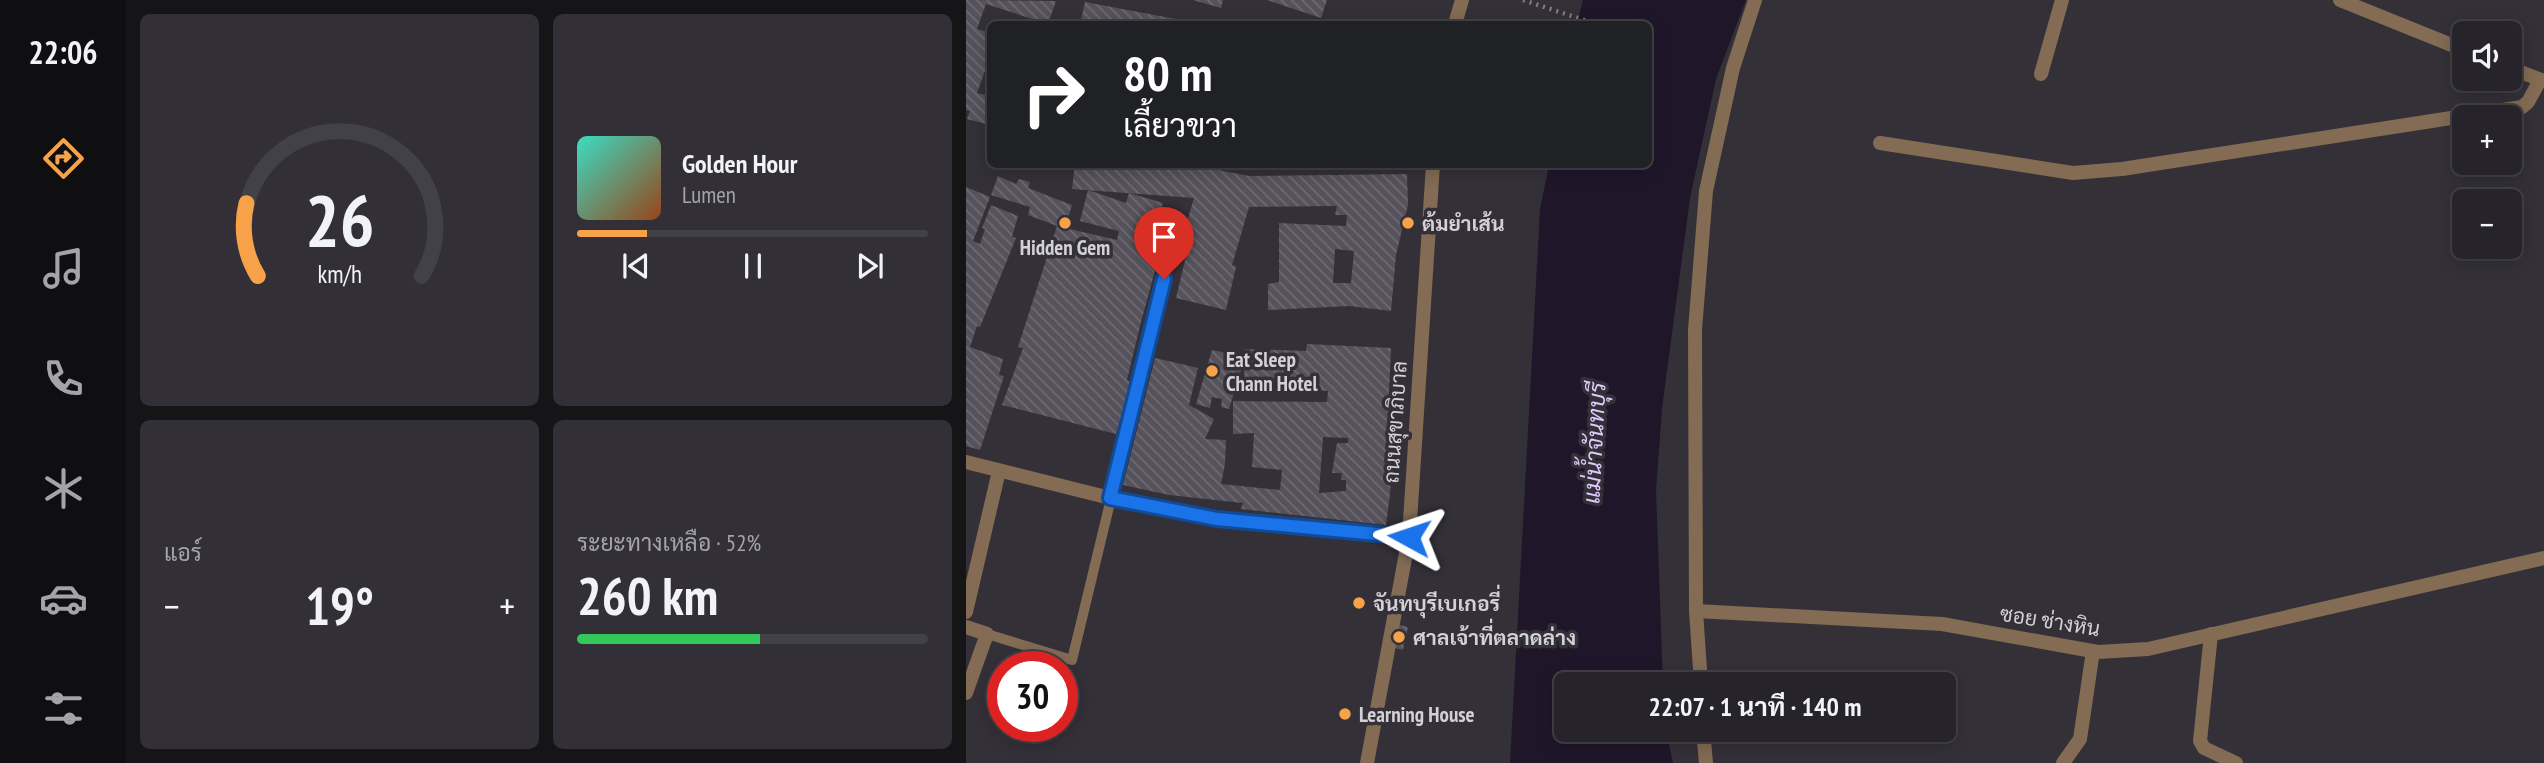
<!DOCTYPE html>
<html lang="th">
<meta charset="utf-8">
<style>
body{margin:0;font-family:"PT Sans Narrow",Sarabun,sans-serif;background:#323036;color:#f1f3f6;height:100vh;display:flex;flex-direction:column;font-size:26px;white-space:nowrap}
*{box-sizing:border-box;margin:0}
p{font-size:23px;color:#a4a4a8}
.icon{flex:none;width:38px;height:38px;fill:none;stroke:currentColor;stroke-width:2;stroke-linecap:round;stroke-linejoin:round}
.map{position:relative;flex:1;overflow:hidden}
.side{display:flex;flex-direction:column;gap:14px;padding:14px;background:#151417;width:840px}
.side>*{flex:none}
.banner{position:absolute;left:21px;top:21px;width:665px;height:147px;border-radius:10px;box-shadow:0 4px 18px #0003,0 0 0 2px #424147;background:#202124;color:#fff;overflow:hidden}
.buttons{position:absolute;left:1486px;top:21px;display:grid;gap:14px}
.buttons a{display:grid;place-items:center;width:70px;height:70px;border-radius:10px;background:#26242a;box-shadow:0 4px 18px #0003,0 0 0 2px #424147;font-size:35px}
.speed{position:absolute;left:21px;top:651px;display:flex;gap:14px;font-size:35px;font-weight:700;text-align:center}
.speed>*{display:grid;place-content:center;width:91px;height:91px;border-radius:50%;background:#26242a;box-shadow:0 4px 18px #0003,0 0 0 2px #424147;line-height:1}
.speed .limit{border:10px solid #d22;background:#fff;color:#111}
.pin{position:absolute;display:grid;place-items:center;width:60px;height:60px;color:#fff;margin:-72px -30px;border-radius:50% 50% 50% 0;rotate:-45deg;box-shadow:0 0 7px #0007}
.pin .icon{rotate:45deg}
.me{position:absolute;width:77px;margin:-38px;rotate:275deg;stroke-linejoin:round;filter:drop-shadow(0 0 5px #0008)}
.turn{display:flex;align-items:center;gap:24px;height:147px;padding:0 21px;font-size:32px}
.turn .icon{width:91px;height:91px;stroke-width:2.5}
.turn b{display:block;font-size:49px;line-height:60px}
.big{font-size:52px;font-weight:700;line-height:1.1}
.side .card{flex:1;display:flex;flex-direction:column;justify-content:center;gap:10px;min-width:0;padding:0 24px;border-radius:10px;background:#323036}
.side .dial{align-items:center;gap:0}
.dial svg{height:182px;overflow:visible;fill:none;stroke:#424147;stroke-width:7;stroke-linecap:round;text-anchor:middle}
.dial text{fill:#f1f3f6;stroke:none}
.song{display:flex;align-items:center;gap:21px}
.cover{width:84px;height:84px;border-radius:10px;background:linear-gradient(135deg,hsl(170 70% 55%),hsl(20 70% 35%))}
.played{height:7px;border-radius:4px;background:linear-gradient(90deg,#f7a248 20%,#424147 20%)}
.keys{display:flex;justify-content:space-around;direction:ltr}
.heat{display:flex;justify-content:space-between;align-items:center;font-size:38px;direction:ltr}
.charge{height:10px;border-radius:5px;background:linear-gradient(90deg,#34c759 52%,#424147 0)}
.side .tiles{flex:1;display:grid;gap:14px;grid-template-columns:repeat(2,1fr)}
.trip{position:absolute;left:588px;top:672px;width:402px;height:70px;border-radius:10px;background:#26242a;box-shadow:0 4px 18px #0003,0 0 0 2px #424147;font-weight:700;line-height:70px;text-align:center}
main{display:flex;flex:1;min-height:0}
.dock{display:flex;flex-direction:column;width:126px;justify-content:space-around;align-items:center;background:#0f0e11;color:#a4a4a8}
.dock .icon{width:49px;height:49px}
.dock .selected{color:#f7a248}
.dock b{font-size:32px;color:#f1f3f6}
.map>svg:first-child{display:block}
.water{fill:#1f162a}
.building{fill:url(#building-back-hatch);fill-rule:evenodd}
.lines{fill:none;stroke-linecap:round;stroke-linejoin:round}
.path{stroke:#807d84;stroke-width:4.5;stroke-dasharray:2 5;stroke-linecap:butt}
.service{stroke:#836b54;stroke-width:10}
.minor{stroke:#836b54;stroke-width:14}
.route-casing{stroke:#114b97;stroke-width:18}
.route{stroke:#1a73e8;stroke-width:12}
.poi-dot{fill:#f7a248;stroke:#333038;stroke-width:2.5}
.labels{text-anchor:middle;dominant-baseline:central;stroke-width:7;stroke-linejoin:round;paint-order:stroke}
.poi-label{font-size:21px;font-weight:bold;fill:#d3d1d7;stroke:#333038;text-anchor:start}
.street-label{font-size:21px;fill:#d3d1d7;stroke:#333038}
.water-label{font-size:23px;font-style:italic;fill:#dfcafc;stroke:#333038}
</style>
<main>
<nav class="dock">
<b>22:06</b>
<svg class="icon selected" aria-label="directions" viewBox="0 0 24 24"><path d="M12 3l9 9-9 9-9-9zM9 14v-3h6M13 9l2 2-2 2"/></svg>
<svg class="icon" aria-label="music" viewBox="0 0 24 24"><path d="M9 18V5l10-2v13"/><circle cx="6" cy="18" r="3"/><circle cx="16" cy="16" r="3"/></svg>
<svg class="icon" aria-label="phone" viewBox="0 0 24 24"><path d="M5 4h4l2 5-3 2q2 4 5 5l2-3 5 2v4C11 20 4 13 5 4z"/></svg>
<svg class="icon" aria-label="climate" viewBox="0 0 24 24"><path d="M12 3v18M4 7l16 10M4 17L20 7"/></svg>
<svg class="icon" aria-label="car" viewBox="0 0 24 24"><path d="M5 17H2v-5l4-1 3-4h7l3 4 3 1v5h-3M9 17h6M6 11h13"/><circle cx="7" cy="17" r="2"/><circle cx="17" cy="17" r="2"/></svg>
<svg class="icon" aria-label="filters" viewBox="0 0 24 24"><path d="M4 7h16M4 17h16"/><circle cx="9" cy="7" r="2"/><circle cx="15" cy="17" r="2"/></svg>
</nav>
<section class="side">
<div class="tiles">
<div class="card dial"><svg viewBox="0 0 100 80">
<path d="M14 69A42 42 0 1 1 86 69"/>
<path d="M14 69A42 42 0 0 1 9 37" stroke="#f7a248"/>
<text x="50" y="56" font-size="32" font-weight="700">26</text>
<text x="50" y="72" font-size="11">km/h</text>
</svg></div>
<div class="card">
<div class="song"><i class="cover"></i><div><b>Golden Hour</b><p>Lumen</p></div></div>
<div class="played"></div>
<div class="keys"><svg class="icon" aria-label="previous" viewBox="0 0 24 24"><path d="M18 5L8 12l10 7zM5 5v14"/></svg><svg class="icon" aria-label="pause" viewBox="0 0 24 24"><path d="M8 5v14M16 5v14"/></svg><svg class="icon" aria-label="next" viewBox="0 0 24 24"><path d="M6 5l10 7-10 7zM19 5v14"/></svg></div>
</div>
<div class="card"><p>แอร์</p>
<div class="heat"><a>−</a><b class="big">19°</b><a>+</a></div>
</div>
<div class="card"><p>ระยะทางเหลือ · 52%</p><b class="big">260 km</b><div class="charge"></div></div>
</div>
</section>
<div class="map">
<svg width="1578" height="763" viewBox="0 0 1578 763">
<defs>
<pattern id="building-back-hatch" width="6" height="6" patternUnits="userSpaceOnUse" patternTransform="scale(1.75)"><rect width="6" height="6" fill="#55525b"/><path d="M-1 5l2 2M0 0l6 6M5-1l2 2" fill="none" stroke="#6d6a72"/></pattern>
</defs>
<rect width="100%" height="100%" fill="#333038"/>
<path class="water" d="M617 0H780L750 79 724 198 696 408 690 491 697 684H600V730H700L707 763H544L574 209 583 165 682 164V24H611Z"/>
<g class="building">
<path d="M0 0 90 1 82 24 20 4 11 29 24 33V57L11 93 24 96V125L1 119 4 111 0 110Z"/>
<path d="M227 0H257L255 8Z"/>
<path d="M301 0H361L355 18Z"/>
<path d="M119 2 231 23V24H114Z"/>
<path d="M109 164 237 167 283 176 441 174 442 205 430 255 425 311 383 306 302 310V284L313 282V223L380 226 381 215H369L371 206 283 207 266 265 270 267 260 310 210 298 221 252 213 249 228 198 106 189ZM369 249 388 251 385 283H367Z"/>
<path d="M32 176 50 184 53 179 64 182 62 188 106 205 99 228 151 240 153 231 114 221 122 190 160 203 163 193 197 203 192 220 202 223 175 322 161 380 165 382 150 434 36 405 57 348 52 347 91 226 62 215 64 207 25 195Z"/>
<path d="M0 187 24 197 7 241 14 244 19 229 16 228 25 205 52 216 46 237 50 238 14 327 11 326 4 347 37 359 33 375 38 376 14 450 0 446Z"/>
<path d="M341 344 425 348 421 438 427 440 424 494 420 525 275 509 277 503 203 495 157 485 189 358 232 368 223 405 248 419 239 439 260 440 259 464 255 484 314 490 316 470 286 467 288 433 267 434V401L361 402 362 391 278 386 279 349 340 351ZM357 437 382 438V443H371L366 473H376L375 480H380V491L353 493Z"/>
<path d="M246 350 279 357 263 409 255 407 256 399 246 397 244 408 230 404Z"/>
<path d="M429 624 442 627 437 650 425 647Z"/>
</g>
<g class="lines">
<path class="path" d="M557 0 621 21"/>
<path class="service" d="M21 634 106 660 198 279"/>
<g class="minor">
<path d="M1374 0 1498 50"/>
<path d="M489 24 496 0"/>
<path d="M1544 68 1578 81"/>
<path d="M1075 74 1096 0"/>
<path d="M914 143 1107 173 1156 169 1556 107 1562 102 1574 80"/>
<path d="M0 462 144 498 251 519 443 537"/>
<path d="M730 611 976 624 1132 652 1182 649 1578 558"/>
<path d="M0 612 33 471"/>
<path d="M0 627 21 634 0 693"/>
<path d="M1245 634 1234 741 1238 748 1270 763"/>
<path d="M735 684 730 611 729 330 740 191 767 68 789 0"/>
<path d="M737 730 740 763"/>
<path d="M401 763 443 537 467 164"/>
<path d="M1097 763 1114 739 1127 651"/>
</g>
</g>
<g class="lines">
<g class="route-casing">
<path id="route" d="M198 279 144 498 251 519 443 537"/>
</g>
<use href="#route" class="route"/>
</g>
<g class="poi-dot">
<circle cx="99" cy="223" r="7"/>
<circle cx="442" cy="223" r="7"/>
<circle cx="246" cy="371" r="7"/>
<circle cx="393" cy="603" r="7"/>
<circle cx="433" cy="637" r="7"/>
<circle cx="379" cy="714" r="7"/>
</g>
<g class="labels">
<g class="poi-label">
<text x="456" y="223">ต้มยำเส้น</text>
<text x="99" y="247" text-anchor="middle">Hidden Gem</text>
<text x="260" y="359">Eat Sleep<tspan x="260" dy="24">Chann Hotel</tspan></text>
<text x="407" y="603">จันทบุรีเบเกอรี่</text>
<text x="447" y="637">ศาลเจ้าที่ตลาดล่าง</text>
<text x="393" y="714">Learning House</text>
</g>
<g class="street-label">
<text transform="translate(429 422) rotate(-86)">ถนนสุขาภิบาล</text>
<text transform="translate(1084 621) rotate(9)">ซอย ช่างหิน</text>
</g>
<g class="water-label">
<text transform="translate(628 443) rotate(-87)">แม่น้ำจันทบุรี</text>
</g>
</g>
</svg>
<div class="buttons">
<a><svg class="icon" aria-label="sound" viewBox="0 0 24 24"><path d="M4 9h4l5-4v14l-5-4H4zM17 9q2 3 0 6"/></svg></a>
<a>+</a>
<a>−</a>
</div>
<div class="speed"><div class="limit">30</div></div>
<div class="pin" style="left:198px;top:279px;background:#d93025"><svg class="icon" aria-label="arrive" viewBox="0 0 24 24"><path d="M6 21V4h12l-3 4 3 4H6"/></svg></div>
<svg class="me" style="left:443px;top:537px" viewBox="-20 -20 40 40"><path d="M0-17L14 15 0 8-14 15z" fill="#1a73e8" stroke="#fff" stroke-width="4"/></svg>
<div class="trip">22:07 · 1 นาที · 140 m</div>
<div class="banner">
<div class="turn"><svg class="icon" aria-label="right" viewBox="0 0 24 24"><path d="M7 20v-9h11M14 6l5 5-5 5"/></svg><div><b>80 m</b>เลี้ยวขวา</div></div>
</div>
</div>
</main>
